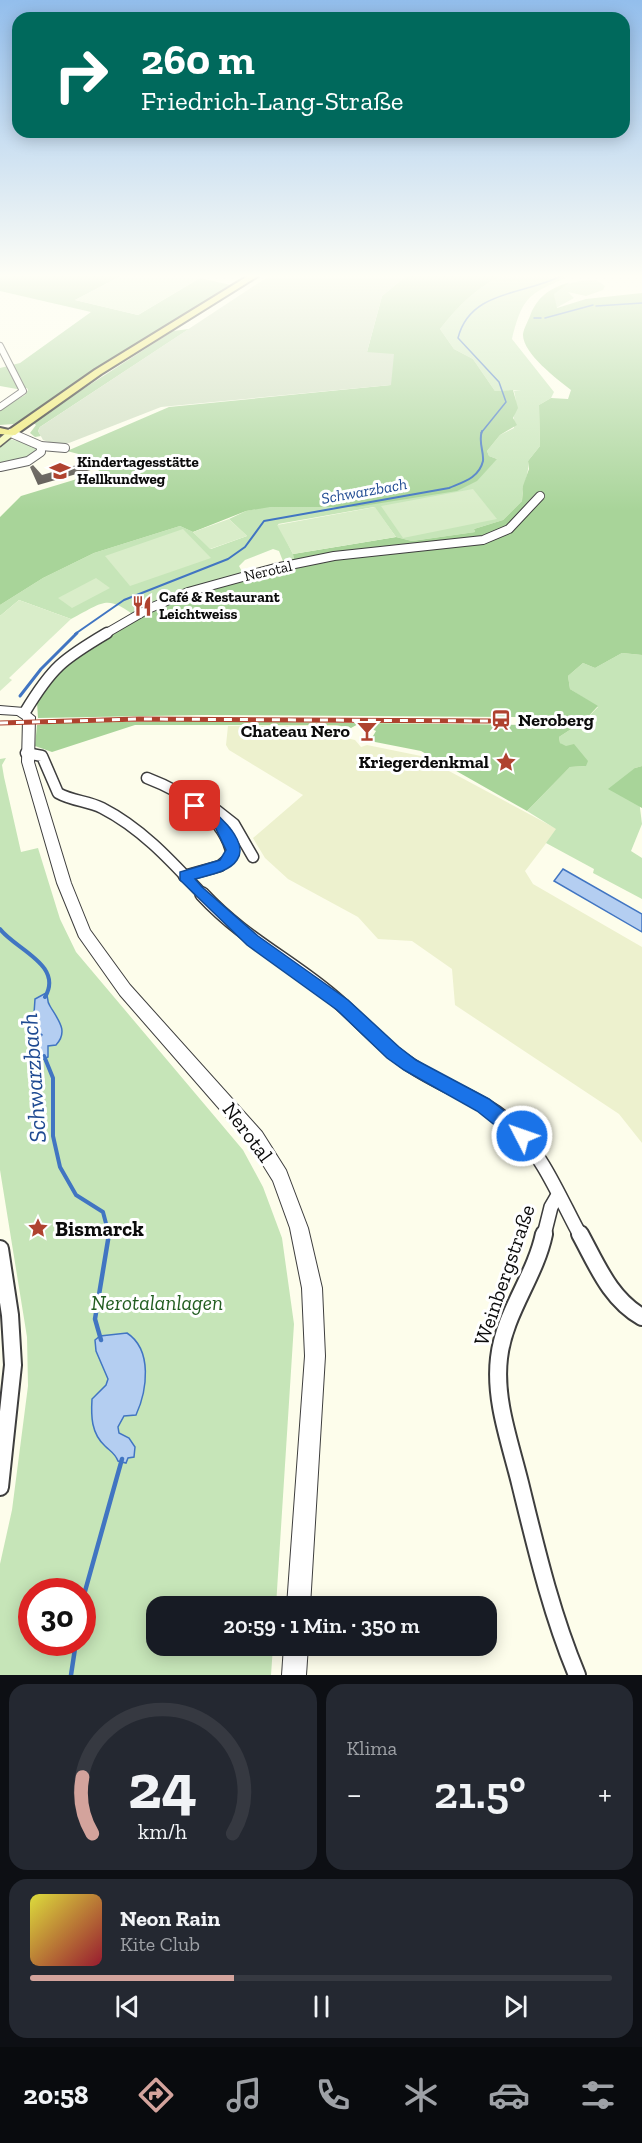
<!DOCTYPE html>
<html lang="de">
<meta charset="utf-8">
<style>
body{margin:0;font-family:"Zilla Slab",serif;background:#242831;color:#f1f3f6;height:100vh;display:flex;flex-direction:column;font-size:22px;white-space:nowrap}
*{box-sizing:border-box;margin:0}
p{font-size:20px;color:#9ea1a6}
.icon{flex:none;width:33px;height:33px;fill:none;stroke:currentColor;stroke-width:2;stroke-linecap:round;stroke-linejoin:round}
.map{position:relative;height:1675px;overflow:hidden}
.details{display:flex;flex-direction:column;gap:9px;padding:9px;background:#0d0f14;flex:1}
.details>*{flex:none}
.top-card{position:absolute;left:12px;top:12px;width:618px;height:126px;border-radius:18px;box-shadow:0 3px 15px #0003;background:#00695c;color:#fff;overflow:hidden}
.speed{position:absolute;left:18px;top:1578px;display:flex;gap:12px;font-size:30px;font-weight:700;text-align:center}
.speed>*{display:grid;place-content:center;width:78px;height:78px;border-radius:50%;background:#171b24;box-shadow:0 3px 15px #0003;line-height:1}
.speed .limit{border:9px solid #d22;background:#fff;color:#111}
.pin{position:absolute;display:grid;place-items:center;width:51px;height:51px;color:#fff;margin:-26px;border-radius:12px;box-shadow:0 3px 9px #0006}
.me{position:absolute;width:66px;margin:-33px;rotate:311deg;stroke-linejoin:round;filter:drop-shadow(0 0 4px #0008)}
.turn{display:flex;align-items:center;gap:21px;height:126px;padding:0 30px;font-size:27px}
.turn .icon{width:78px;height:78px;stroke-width:2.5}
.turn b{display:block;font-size:42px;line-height:51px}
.big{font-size:45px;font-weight:600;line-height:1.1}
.details .card{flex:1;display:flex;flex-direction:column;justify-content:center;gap:9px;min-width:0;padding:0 21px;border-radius:18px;background:#242831}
.details .dial{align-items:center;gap:0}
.dial svg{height:156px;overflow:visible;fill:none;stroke:#363941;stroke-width:7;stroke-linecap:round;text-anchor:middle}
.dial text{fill:#f1f3f6;stroke:none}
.song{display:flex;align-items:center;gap:18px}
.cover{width:72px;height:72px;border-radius:9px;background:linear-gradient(135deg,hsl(60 70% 55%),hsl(350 70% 35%))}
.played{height:6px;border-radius:3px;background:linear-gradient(90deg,#d3a39c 35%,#363941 35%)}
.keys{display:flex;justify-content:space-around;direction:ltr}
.heat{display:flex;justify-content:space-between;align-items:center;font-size:33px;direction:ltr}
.details .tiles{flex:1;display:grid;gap:9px;grid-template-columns:1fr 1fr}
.card:last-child{grid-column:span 2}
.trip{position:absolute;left:146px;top:1596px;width:351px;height:60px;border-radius:18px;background:#171b24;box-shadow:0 3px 15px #0003;font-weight:600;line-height:60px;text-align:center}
.dock{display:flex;height:96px;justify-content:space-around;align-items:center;background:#090b0e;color:#9ea1a6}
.dock .icon{width:42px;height:42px}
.dock .current{color:#d3a39c}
.dock b{font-size:27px;color:#f1f3f6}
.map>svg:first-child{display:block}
.farmland{fill:#edf1ce}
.green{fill:#c6e5b8;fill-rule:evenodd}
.forest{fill:#a8d499}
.cemetery{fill:#cdddbf}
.pitch{fill:#d9edc9}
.water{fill:#b4cef1;stroke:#4175c2;stroke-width:1.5}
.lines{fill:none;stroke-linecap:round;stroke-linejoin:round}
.stream-far4{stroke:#4175c2;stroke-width:1.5}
.stream-far3{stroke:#4175c2;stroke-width:2}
.stream-far2{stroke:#4175c2;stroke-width:3}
.stream-far1{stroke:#4175c2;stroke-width:4}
.stream{stroke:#4175c2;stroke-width:4.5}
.building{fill:#534f49}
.minor-far4-casing{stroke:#3e3e3e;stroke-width:8}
.minor-far3-casing{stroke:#3e3e3e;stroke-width:10}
.minor-far2-casing{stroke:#3e3e3e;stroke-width:13}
.minor-far1-casing{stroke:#3e3e3e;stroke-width:16}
.minor-casing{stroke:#3e3e3e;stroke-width:20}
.tertiary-casing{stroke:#3e3e3e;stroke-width:2}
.secondary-casing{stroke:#2d2d2d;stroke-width:3}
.primary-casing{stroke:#1c1c1c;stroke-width:4}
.minor-far4{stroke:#fff;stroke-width:6}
.minor-far3{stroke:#fff;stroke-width:8}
.minor-far2{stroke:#fff;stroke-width:10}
.minor-far1{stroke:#fff;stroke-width:13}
.minor{stroke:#fff;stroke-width:16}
.tertiary{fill:#fff;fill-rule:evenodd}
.secondary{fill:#f2f8ab;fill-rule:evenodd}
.primary{fill:#ede76b;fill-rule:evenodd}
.rail-casing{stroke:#af422f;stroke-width:5}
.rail{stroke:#fff;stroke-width:3;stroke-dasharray:8;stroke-linecap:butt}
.route{fill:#1a73e8;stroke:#114b97;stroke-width:1.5}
.labels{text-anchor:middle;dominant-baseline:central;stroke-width:6;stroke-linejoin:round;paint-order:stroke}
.far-poi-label{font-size:15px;font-weight:bold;fill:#0b0b0b;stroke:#fff;text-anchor:start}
.far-street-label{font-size:15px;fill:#0b0b0b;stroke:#fff}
.far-water-label{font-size:16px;font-style:italic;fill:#1f4a92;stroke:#fff}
.poi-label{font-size:18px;font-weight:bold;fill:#0b0b0b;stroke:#fff;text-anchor:end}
.near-street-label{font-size:21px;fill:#0b0b0b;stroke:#fff}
.near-poi-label{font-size:21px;font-weight:bold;fill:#0b0b0b;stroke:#fff;text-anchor:start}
.near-park-label{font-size:21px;font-style:italic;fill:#225d21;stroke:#fff}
.near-water-label{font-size:24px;font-style:italic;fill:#1f4a92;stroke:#fff}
</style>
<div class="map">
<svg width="642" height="1675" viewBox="0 0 642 1675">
<rect width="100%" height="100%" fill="#fdfdeb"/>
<path class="farmland" d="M336 725 351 728 342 737 355 740 361 747 367 745 421 756 557 829 525 871 533 884 642 947V1143L619 1114 455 1005 452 969 412 941 378 939 358 917 288 879 265 858 253 838 303 795 229 750 226 745 228 726Z"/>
<g class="green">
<path d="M501 276H570C529 294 523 295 512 339L554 392 551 398 539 405 540 446 528 461C530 475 521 487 522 501L503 520 474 529 475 532 412 541 396 537 374 507 278 524 293 554 295 567 274 576 233 581 191 595 139 619C106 594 106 601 71 619L19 600 0 616V605L43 578 94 553 180 526 193 532 211 549 247 536 229 519 246 511 497 459 489 456 487 451 500 435 514 428C512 411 519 410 514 391L521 390 495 391 473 359 454 349 440 329C457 307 476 288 501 276ZM273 549 279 551 286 569 246 579 239 566 245 560Z"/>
<path d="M596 280 605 286 603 290 586 296 568 292 574 298 556 308 554 294C565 281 580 281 596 280Z"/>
<path d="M21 438 37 447 36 455 0 466V447L10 439 17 441Z"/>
<path d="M622 653 642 655V766L635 768 642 824 631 851 642 858V899L593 873 594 869 546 843 556 829 527 811 570 767 586 766 560 743 559 737 585 720 598 707 570 689 568 676 583 663 595 668Z"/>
<path d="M6 758 2 765 4 777 21 852 38 848 60 919 76 952 243 1150 263 1187 282 1238 294 1324 276 1606H156V1646H273L271 1675H0V1564L12 1510 28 1386 27 1337 0 1170V759ZM32 1592H82V1642H32Z"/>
</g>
<g class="forest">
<path d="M0 276H121L75 300 138 315 200 278 231 285 14 424 0 425V409L25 395 28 390 27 388 17 389 0 386V368L20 363 91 312 0 291Z"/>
<path d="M406 276H501C476 288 457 307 440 329L454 349 473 359 495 391 513 390 518 408 513 418 517 425 500 435 487 451 489 456 497 459 477 481 457 491 356 507H270L246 511 193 532 180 526 94 553 43 578 0 605V517L21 496 100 472 86 456 67 451 169 407 391 385 367 352 382 296Z"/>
<path d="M567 283H569L554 294 557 308 586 299 642 293V655L622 653 595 668 583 663 568 676 570 689 598 706 585 720 559 737 560 743 566 746 574 744 588 761 586 766 570 767 527 811 421 751 370 741 376 731 360 723 351 728 336 725H135L52 752 35 746 37 725 57 723 189 721 527 725 525 717H513L202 715 38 718 37 702 67 659 151 612 234 581 274 576 295 567 293 554 396 537 412 541 475 532 474 529 503 520 522 501 523 486 529 469 528 461 540 446 539 405 551 398 568 399 571 390C557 379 522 353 523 334 524 328 528 321 530 316 537 297 549 289 567 283Z"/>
<path d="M189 329 40 427 38 431 41 436 35 437 30 433 36 425 32 422 173 331Z"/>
<path d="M642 766V808L608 789 635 768Z"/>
</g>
<path class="cemetery" d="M269 276H406L382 296 367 352 394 354 391 385 161 407 69 443 55 444 43 440 38 431 40 427Z"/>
<g class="pitch">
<path d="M121 276H203L138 315 75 300Z"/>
<path d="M473 489 497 519 403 538 381 506Z"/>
<path d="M375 507 396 537 293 554 277 525Z"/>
<path d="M229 519 247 536 210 549 193 532Z"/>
<path d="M183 529 211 558 130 586 105 556Z"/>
<path d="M96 578 110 588 72 608 58 598Z"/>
<path d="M19 600 71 619 9 678 12 680 0 691V616Z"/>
</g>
<g class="water">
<path d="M563 869 642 914V932L554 881Z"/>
<path d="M46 993C49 997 46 1001 50 1006 58 1020 69 1031 56 1045L48 1046V1057L41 1060 33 1047 42 1035 33 1028 35 999Z"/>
<path d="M127 1333C153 1350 147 1391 136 1415L124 1416 118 1427 119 1433 129 1438 135 1447 134 1457 128 1458 126 1463 118 1461C115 1453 110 1451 105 1446 91 1433 91 1416 92 1399L106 1385 108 1379 96 1351 95 1340 100 1336Z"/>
</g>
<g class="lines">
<g class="stream-far4">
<path d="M596 306 642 303"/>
<path d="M534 318H541"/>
<path d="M545 318 593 305"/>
<path d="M481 433 506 402 499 382 458 338C470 290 524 295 561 276"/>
</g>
<path class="stream-far3" d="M75 634 124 600 228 559 245 547 264 521 449 488C463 482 479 478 483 461 484 451 478 442 482 431"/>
<path class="stream-far2" d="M20 696 41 669 77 633"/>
<g class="stream-far1">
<path d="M0 929C15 949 64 965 45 997"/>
<path d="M44 1056 53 1078V1136L60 1167 76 1195 103 1212 109 1235"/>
</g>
<g class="stream">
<path d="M101 1340 95 1319 109 1234"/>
<path d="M82 1602 122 1459"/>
<path d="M71 1675 76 1642"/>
</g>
</g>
<path class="building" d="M87 462 94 469 38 485 30 467 33 465 42 475Z"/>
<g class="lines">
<g class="minor-far4-casing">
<path id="minor-far4" d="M0 346 23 391 0 407"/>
</g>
<g class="minor-far3-casing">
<g id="minor-far3">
<path d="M11 433 41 446 65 448"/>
<path d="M0 467 28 461 41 452V446"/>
<path d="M105 634 148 609 188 592 275 568 334 556 483 540 509 529 540 496"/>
</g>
</g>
<g class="minor-far2-casing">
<g id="minor-far2">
<path d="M25 712C52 667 63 659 107 633"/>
<path d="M26 753 42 756 58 793C72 801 88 801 102 808 143 829 173 863 204 896"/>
<path d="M147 778C181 791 226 817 232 856L220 866 184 876"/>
<path d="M195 806 206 802 234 824 253 857"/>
</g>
</g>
<g class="minor-far1-casing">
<g id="minor-far1">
<path d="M202 894C242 937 284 957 327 992 356 1015 379 1044 409 1064 442 1087 485 1099 514 1127 543 1156 561 1200 580 1235"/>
<path d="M544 1235 551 1207 558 1195"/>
</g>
</g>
<g class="minor-casing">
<g id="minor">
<path d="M544 1234C535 1277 504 1313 499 1358 494 1400 510 1442 520 1483 536 1548 551 1613 577 1675"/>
<path d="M580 1234C597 1265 610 1299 642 1317"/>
<path d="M0 1249 10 1315 13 1365 0 1487"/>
</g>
</g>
<g class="tertiary-casing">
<g id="tertiary">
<path d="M0 706 24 708 35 717 34 762 71 883 90 930 130 985 262 1132 286 1170 308 1228 322 1288 325 1356 310 1606H287L305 1356 302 1288 290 1228 273 1181 250 1144 120 995 79 937 57 883 22 762 23 719 17 715 0 714Z"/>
<path d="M284 1646H308L306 1675H282Z"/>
</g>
</g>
<g class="secondary-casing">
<path id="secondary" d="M8 431 16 433 0 446V438Z"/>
</g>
<g class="primary-casing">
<path id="primary" d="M248 276H258L101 374 15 435 0 434V428L9 430 95 370Z"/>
</g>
<use href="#minor-far4" class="minor-far4"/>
<use href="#minor-far3" class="minor-far3"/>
<use href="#minor-far2" class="minor-far2"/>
<use href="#minor-far1" class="minor-far1"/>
<use href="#minor" class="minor"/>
<use href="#tertiary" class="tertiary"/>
<use href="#secondary" class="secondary"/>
<use href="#primary" class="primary"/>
<g class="rail-casing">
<path id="rail" d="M0 723 139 719 490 721"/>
</g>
<use href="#rail" class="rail"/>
</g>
<linearGradient id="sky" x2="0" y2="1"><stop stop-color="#93beec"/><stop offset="0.54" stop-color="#fefef6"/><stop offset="1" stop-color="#fefef6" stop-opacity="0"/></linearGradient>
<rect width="642" height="511" fill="url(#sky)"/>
<path class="route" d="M195 801C212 806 251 841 237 860 229 872 209 875 195 879L202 887 258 936 348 1000 399 1047 416 1060 489 1099 529 1130 531 1136 529 1142 522 1145 516 1142 477 1111 404 1070 387 1058 337 1010 247 945 180 880V872L220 860 226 850 216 829 190 810V803Z"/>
<defs>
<g id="school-bare" transform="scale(1.62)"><path d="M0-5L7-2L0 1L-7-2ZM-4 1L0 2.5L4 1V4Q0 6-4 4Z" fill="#af422f" stroke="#fff" stroke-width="2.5" paint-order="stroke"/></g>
<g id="restaurant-bare" transform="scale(1.62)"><path d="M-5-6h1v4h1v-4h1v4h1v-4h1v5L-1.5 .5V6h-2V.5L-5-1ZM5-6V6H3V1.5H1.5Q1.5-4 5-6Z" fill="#af422f" stroke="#fff" stroke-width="2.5" paint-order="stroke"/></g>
<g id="station-bare" transform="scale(1.62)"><path d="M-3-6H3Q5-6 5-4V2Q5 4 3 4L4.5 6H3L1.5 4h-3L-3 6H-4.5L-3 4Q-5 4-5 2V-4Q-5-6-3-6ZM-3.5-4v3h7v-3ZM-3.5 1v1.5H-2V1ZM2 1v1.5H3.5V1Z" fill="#af422f" stroke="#fff" stroke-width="2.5" paint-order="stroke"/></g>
<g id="bar-bare" transform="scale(1.62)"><path d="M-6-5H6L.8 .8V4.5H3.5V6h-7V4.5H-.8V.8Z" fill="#af422f" stroke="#fff" stroke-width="2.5" paint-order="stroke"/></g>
<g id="sight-bare" transform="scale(1.62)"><path d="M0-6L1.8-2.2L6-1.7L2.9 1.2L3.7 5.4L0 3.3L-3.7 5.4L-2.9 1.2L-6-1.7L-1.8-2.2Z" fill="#af422f" stroke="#fff" stroke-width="2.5" paint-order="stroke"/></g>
</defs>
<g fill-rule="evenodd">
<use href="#school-bare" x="60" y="471"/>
<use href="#restaurant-bare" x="142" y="606"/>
<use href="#station-bare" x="501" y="720"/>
<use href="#bar-bare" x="367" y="731"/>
<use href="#sight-bare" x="506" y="762"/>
<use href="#sight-bare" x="38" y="1228"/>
</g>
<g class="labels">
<g class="far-poi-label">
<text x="77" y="462">Kindertagesstätte<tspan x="77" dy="17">Hellkundweg</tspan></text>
<text x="159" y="597">Café &amp; Restaurant<tspan x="159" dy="17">Leichtweiss</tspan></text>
</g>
<g class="far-street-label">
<text transform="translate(268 571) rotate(-13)">Nerotal</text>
</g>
<g class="far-water-label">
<text transform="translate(364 491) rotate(-10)">Schwarzbach</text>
</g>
<g class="poi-label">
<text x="518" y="720" text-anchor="start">Neroberg</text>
<text x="350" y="731">Chateau Nero</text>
<text x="489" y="762">Kriegerdenkmal</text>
</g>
<g class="near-street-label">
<text transform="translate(248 1132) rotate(53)">Nerotal</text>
<text transform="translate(504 1275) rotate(-71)">Weinbergstraße</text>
</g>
<g class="near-poi-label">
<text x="55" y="1228">Bismarck</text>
</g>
<g class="near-park-label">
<text x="157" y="1302">Nerotalanlagen</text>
</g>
<g class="near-water-label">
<text transform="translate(33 1078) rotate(-94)">Schwarzbach</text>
</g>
</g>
</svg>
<div class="speed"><div class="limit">30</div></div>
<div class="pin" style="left:195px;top:806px;background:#d93025"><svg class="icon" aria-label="arrive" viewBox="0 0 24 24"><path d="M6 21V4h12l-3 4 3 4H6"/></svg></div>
<svg class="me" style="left:522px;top:1136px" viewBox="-20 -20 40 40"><circle r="17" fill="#1a73e8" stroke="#fff" stroke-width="3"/><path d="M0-11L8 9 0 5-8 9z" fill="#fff"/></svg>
<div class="trip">20:59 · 1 Min. · 350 m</div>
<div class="top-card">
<div class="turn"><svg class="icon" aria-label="right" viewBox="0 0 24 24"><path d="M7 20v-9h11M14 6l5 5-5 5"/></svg><div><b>260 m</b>Friedrich-Lang-Straße</div></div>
</div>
</div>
<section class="details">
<div class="tiles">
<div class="card dial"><svg viewBox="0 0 100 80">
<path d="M14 69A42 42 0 1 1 86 69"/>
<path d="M14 69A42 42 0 0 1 9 40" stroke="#d3a39c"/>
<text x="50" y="56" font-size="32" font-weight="700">24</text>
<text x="50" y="72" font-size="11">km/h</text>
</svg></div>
<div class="card"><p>Klima</p>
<div class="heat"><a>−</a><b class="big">21.5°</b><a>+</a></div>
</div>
<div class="card">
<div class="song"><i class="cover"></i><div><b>Neon Rain</b><p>Kite Club</p></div></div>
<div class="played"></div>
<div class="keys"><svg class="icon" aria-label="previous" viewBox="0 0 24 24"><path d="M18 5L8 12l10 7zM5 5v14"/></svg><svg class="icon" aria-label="pause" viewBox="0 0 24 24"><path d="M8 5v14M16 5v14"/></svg><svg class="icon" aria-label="next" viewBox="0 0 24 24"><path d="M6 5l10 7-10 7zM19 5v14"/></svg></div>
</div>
</div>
</section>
<nav class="dock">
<b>20:58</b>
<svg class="icon current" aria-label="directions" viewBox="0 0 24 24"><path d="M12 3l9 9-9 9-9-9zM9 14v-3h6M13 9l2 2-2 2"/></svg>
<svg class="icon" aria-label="music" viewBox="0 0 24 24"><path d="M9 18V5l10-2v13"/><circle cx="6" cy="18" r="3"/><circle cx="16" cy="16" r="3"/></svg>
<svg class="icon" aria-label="phone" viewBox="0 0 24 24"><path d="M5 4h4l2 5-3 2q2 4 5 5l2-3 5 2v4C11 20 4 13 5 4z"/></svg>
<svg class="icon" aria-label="climate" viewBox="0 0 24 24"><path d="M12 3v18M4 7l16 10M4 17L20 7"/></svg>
<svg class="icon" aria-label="car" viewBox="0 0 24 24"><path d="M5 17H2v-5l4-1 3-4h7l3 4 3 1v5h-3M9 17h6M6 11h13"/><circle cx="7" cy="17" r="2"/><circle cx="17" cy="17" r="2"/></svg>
<svg class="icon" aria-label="filters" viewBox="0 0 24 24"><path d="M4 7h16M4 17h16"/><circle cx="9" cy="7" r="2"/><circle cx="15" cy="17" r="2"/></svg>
</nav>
